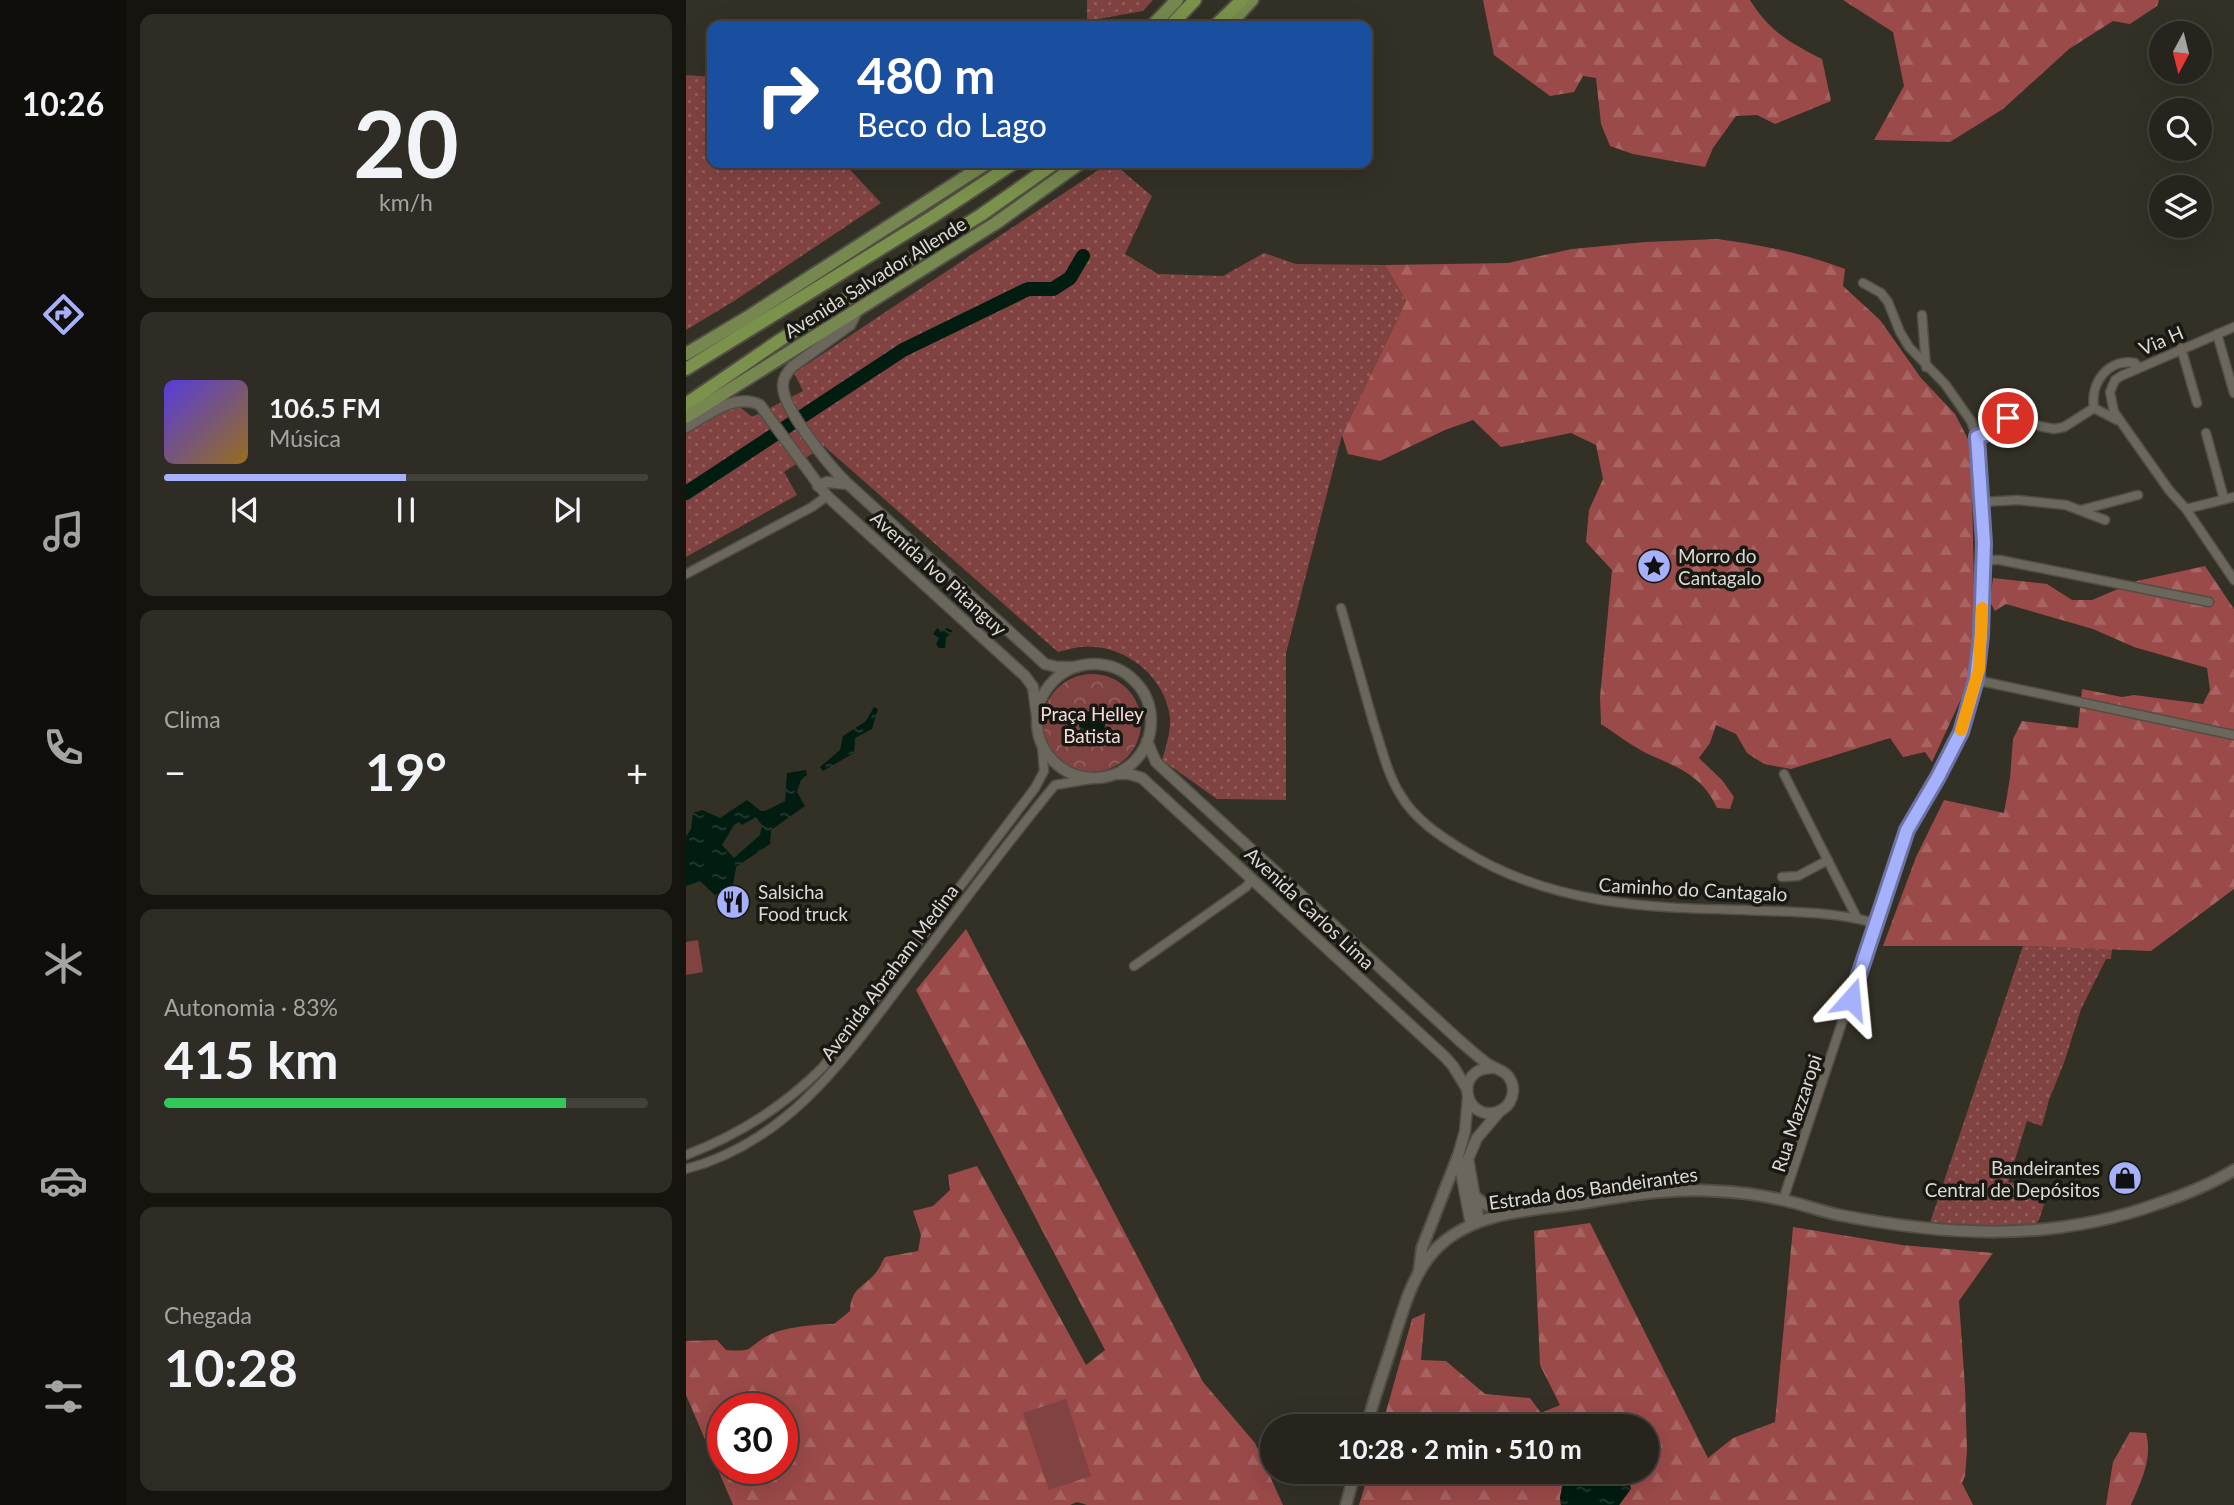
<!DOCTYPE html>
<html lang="pt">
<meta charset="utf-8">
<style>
body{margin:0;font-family:Lato,sans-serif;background:#2e2c25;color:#f1f3f6;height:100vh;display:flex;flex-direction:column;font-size:26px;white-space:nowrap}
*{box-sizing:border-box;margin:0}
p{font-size:23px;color:#a4a4a3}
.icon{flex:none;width:38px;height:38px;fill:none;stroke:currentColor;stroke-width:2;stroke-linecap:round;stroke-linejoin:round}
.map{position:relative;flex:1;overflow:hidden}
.drawer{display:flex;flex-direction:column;gap:14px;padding:14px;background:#15140f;width:560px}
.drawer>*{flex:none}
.top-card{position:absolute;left:21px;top:21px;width:665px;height:147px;border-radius:14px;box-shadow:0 7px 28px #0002,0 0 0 2px #42413b;background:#1a4fa0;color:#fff;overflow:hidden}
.needle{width:46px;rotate:187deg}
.controls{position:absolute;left:1463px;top:21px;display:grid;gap:14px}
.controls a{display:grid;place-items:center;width:63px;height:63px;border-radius:50%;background:#26241c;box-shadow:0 7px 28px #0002,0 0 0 2px #42413b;font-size:35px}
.speed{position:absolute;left:21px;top:1393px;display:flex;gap:14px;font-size:35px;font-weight:700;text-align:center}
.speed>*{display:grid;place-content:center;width:91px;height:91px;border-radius:50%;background:#26241c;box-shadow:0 7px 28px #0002,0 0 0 2px #42413b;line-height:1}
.speed .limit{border:10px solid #d22;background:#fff;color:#111}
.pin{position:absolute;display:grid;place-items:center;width:60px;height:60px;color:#fff;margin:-30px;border:4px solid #fff;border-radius:50%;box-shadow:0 2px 7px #0007}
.me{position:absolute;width:77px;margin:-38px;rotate:18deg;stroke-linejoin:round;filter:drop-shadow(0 0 5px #0008)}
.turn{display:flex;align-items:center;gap:24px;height:147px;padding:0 35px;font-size:32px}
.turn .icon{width:91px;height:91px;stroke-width:2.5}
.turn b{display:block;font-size:49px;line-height:60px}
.big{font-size:52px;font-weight:700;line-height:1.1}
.drawer .card{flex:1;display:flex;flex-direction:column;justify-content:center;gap:10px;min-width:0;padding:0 24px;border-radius:14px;background:#2e2c25}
.drawer .dial{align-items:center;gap:0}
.dial b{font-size:91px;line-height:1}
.song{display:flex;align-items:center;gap:21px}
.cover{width:84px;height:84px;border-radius:10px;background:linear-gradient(135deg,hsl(250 70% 55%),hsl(40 70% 35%))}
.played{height:7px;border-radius:4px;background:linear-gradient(90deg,#a6b1fc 50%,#42413b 50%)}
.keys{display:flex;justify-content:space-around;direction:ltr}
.heat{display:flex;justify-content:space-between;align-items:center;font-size:38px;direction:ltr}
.charge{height:10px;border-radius:5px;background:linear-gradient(90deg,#34c759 83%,#42413b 0)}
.trip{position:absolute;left:574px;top:1414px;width:399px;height:70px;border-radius:35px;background:#26241c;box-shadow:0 7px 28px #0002,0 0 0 2px #42413b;font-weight:700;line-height:70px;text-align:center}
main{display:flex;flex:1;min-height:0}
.tab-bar{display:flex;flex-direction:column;width:126px;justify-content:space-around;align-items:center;background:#0f0e0b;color:#a4a4a3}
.tab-bar .icon{width:49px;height:49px}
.tab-bar .selected{color:#a6b1fc}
.tab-bar b{font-size:32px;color:#f1f3f6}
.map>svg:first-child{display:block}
.grass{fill:url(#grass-dots)}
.forest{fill:url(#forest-firs);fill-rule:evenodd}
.park{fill:url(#park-crowns)}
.pitch{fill:#814342}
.water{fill:url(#water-ripples);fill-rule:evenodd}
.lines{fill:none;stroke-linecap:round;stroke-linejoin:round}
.river{stroke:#011c10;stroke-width:14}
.minor-casing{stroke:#514e45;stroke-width:11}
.tertiary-casing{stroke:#514e45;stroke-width:13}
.secondary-casing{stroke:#514e45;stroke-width:14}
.primary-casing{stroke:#514e45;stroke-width:16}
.trunk-casing{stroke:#514e45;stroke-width:16}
.minor{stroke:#6b675c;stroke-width:8}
.tertiary{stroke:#6b675c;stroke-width:10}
.secondary{stroke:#6b675c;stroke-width:10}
.primary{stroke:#76874f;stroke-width:12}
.trunk{stroke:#7a924b;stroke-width:12}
.route-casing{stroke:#6c73a4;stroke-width:18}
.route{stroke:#a6b1fc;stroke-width:12}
.slow{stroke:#f59e0b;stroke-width:12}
.labels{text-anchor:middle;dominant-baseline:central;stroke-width:7;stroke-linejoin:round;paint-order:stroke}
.street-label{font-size:19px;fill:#dcdad4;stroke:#191813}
.poi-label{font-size:19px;fill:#dcdad4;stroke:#191813;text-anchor:start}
.park-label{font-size:19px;fill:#f5dcda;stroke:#191813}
</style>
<main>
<nav class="tab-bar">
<b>10:26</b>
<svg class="icon selected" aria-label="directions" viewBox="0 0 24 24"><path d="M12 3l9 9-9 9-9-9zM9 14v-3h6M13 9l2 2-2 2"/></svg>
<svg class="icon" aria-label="music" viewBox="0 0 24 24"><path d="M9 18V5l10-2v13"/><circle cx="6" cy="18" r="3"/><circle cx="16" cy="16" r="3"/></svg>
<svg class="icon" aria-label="phone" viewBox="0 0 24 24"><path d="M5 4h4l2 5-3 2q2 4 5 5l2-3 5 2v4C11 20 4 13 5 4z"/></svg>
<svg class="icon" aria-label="climate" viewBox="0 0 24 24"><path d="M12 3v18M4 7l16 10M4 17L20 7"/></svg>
<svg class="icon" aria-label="car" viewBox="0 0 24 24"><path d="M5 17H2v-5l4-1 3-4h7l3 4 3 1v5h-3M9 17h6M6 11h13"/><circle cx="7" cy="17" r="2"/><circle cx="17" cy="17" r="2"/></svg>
<svg class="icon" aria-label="filters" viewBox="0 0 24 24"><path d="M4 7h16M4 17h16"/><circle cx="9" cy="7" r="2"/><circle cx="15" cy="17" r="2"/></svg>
</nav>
<section class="drawer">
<div class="card dial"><b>20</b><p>km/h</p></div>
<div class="card">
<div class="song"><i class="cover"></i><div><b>106.5 FM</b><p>Música</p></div></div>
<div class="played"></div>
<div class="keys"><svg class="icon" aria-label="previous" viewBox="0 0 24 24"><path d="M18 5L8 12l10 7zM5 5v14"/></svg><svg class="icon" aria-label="pause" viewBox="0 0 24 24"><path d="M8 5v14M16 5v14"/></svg><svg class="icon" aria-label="next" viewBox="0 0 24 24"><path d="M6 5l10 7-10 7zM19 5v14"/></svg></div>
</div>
<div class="card"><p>Clima</p>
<div class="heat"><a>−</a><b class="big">19°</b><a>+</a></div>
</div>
<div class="card"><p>Autonomia · 83%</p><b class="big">415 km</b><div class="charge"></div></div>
<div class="card"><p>Chegada</p><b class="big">10:28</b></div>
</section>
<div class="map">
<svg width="1548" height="1505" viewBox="0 0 1548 1505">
<defs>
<pattern id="grass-dots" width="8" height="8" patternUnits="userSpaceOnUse" patternTransform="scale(1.75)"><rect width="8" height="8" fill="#814342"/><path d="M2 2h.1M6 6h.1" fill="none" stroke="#925e5c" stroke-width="1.8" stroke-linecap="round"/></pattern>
<pattern id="forest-firs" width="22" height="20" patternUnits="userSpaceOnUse" patternTransform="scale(1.75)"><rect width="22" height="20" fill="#9a4a49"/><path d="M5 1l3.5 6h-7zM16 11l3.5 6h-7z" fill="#a86462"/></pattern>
<pattern id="park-crowns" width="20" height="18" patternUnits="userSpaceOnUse" patternTransform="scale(1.75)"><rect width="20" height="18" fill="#814342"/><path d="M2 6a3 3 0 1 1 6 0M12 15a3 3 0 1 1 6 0" fill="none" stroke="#925e5c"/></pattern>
<pattern id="water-ripples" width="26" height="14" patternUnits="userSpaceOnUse" patternTransform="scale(1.75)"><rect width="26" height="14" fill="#011c10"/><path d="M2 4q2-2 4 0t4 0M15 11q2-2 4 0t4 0" fill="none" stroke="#253c32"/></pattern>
</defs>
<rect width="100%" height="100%" fill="#333026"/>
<g class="grass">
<path d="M401 0H467L457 11 401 21Z"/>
<path d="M0 75 26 77V163H158L195 203 48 301 0 330Z"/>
<path d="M423 163H427L466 196 439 254 472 274 537 276 578 253 610 264 699 265 720 301 656 435 600 653V800L531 799 476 760C480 747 485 731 484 717 479 679 446 651 410 647 397 645 384 649 372 652L138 446 98 472 111 495 0 557V431L42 406 54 407 66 417 117 391 108 373Z"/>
<path d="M1337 946 1426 949 1425 959H1420L1395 1009 1379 1060 1363 1100 1356 1126 1341 1121 1322 1182 1363 1189 1353 1220 1346 1227 1292 1228 1244 1223Z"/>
</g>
<g class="forest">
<path d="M797 0H1064C1084 32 1103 42 1136 59L1145 101 1089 124 1071 115 1050 116 1027 148 1019 167 947 154 924 146 915 124 910 78 897 76 888 92 864 96 808 55Z"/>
<path d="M1157 0H1473L1471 6 1444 24 1427 21 1383 49 1317 109 1264 142 1188 140 1218 86 1207 32Z"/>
<path d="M1031 239C1075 245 1117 253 1159 269L1157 286 1194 320 1235 378 1269 414 1285 445 1289 631 1281 686 1246 762 1239 752 1217 757 1204 738 1105 769 1078 764 1061 753 1050 734 1030 725 1024 743 1013 758 1036 780 1048 797 1044 809 1031 808C1015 773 989 767 958 752 943 744 929 733 915 724L914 697 926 570 900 542 903 510 917 479 910 445 885 433 815 447 787 420 759 430 694 461 662 454 656 435 720 301 699 265 822 263 886 249 959 242Z"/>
<path d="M1519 566 1548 609V889L1465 951 1337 946H1197L1230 857 1258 800 1318 813 1324 778 1327 739 1336 721 1392 728 1396 689 1436 697 1448 695 1517 704 1524 690 1521 668 1448 647 1407 629 1320 604 1309 611 1304 602 1307 578 1361 584 1386 600H1406L1451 581Z"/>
<path d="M280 929 517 1382 569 1443 597 1505H401L391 1502 384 1505H47L0 1395V1341L31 1340 40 1350C69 1352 59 1349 81 1336 97 1327 130 1324 148 1324L164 1311C165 1291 173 1289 186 1277 191 1273 195 1264 199 1257L232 1251 235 1235 227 1211 247 1206 264 1190 262 1175 291 1166 400 1365 419 1350 230 990ZM37 1409H96V1468H37Z"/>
<path d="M904 1223 1022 1458 1047 1438 1089 1422 1107 1227 1216 1245 1307 1253 1273 1301 1279 1387 1281 1450 1279 1476 1276 1483 1287 1505H933L944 1489 941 1472H961V1426H696L726 1319 739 1313 735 1360 760 1361 799 1394 844 1398 855 1413 874 1405 854 1365 848 1231Z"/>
<path d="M1444 1432 1460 1433C1467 1459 1455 1481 1445 1505H1420L1427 1462Z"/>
<path d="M683 1472H879L874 1498 875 1505H673Z"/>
</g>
<circle class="park" cx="406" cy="723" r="49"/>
<g class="pitch">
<path d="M12 940 17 972 0 975V942Z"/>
<path d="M380 1399 405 1476 363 1490 337 1413Z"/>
</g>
<g class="water">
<path d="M251 628 256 631 261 628 267 631 260 638 259 648H253L250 644 253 638 247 634Z"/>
<path d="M188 707 192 709 186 729 169 738 168 753 137 771 134 767 154 750 157 736 180 721Z"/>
<circle cx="406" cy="724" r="13"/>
<path d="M120 770 121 777 115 780 111 792 119 806 85 830 84 844 50 867 47 885 29 895 14 881 0 886V837L5 829 7 813 16 810 34 818 61 800 75 811H79L99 801 101 773ZM70 817 76 825 74 835 48 858 36 845 48 825 53 822 56 825Z"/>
<path d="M879 1472H941L945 1489 933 1505H875L874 1498Z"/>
</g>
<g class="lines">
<path class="river" d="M0 493 217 350 342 289H367L384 278 397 256"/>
<g class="minor-casing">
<g id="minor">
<path d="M1236 315 1240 367"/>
<path d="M1548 327 1435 376 1429 380 1424 392 1428 412 1483 490 1500 509 1548 580"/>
<path d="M1531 334 1548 393"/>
<path d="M1495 348 1511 403"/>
<path d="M1408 408C1404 383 1422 358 1449 363L1452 368"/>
<path d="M1520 433 1538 499"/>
<path d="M1291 437 1304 432 1328 415 1353 426 1368 429 1378 427 1408 408 1431 420"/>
<path d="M1296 502 1332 500 1380 505 1419 520"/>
<path d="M1500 509 1548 497"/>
<path d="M1395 510 1452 495"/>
<path d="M1298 560H1314L1523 602"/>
<path d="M0 574 126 507 141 496"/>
<path d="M655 608C666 647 677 686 688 725 696 749 701 773 714 794 728 819 754 836 777 850 863 904 959 908 1058 910 1102 912 1146 911 1189 923"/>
<path d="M1290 680 1548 735"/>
<path d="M1098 774 1171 918"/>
<path d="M1096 877 1112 876 1142 860"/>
<path d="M448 966 560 887 566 879"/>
<path d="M0 1155C53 1135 97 1107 137 1067L349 788 358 771 356 746"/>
<path d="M0 1169C106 1141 164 1051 226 970 273 908 319 845 369 785L411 778"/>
<path d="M1097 1200 1208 866 1221 830 1252 777 1275 732 1290 680 1295 635 1298 526 1291 437 1285 421 1259 384 1223 347 1214 332 1202 302 1195 293 1177 283"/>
</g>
</g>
<g class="tertiary-casing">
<g id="tertiary">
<path d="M171 311 164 325 107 366C102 371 97 377 97 385 95 407 145 468 162 484L359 664 371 667H391"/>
<path d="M0 427C22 415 49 392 74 405L141 496 339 676 347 687 351 716"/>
<path d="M132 486 141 482 161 484"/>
<circle cx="408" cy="721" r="57"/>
<path d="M461 741 470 762 774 1041C782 1048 790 1055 799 1062 806 1068 816 1069 822 1076 832 1089 826 1107 811 1112 778 1122 767 1067 807 1068"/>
<path d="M430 774H443L456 778 759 1057 767 1066 781 1089"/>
<path d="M782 1097 779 1131 772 1156 785 1225"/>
<path d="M793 1221 782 1159 791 1138 814 1111"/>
</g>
</g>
<g class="secondary-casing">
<g id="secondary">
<path d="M788 1196 800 1205 828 1212"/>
<path d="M733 1272 736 1248 772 1156"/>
<path d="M681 1426C687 1401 696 1376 704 1351 716 1315 725 1272 753 1246 786 1215 834 1211 876 1206 926 1199 979 1187 1029 1191 1052 1192 1075 1195 1097 1200 1116 1204 1134 1211 1153 1215 1262 1236 1365 1242 1471 1204 1498 1195 1524 1185 1548 1170"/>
<path d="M660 1505 669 1472"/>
</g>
</g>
<g class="primary-casing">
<g id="primary">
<path d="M466 26 491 0"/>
<path d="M542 26 566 0"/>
<path d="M0 354 62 317 301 163"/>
<path d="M0 417 310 223 394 163"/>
</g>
</g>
<g class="trunk-casing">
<g id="trunk">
<path d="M484 26 509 0"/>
<path d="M529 26 556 0"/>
<path d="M0 369 246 217 328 163"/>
<path d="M0 404 94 340 295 215 369 163"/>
</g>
</g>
<use href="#minor" class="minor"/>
<use href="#tertiary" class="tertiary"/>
<use href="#secondary" class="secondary"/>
<use href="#primary" class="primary"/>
<use href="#trunk" class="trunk"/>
</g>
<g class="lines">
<g class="route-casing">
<path id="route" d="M1165 999 1221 830 1252 777 1275 732 1290 680 1295 635 1298 543 1291 437 1304 432 1322 418"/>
</g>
<use href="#route" class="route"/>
<path class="slow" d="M1275 730 1293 669 1296 608"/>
</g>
<defs>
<g id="sight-disc" transform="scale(1.75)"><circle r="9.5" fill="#a6b1fc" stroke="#191813"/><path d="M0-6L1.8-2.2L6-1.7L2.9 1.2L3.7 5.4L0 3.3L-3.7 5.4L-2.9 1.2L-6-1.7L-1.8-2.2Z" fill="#111"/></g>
<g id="restaurant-disc" transform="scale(1.75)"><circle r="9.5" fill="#a6b1fc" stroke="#191813"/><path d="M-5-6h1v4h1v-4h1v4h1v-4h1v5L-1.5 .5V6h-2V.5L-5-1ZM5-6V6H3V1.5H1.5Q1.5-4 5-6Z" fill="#111"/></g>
<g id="shop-disc" transform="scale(1.75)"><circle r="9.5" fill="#a6b1fc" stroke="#191813"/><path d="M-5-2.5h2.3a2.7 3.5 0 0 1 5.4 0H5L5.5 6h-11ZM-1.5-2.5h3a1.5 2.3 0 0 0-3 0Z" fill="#111"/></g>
</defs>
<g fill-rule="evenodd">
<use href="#sight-disc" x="968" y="566"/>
<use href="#restaurant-disc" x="47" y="902"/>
<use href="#shop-disc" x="1439" y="1178"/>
</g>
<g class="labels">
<g class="street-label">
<text transform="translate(189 277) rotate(-32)">Avenida Salvador Allende</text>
<text transform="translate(1475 340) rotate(-23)">Via H</text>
<text transform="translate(253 573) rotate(42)">Avenida Ivo Pitanguy</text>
<text transform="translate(1007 889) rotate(3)">Caminho do Cantagalo</text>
<text transform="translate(624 908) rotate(43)">Avenida Carlos Lima</text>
<text transform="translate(203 972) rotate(-53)">Avenida Abraham Medina</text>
<text transform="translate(1110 1113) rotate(-72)">Rua Mazzaropi</text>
<text transform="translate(907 1188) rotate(-8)">Estrada dos Bandeirantes</text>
</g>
<g class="poi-label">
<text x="992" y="555">Morro do<tspan x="992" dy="22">Cantagalo</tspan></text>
<text x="72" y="891">Salsicha<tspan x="72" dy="22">Food truck</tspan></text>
<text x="1414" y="1167" text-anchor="end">Bandeirantes<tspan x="1414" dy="22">Central de Depósitos</tspan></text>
</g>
<g class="park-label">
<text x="406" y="713">Praça Helley<tspan x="406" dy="22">Batista</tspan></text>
</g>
</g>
</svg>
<div class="controls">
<a><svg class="needle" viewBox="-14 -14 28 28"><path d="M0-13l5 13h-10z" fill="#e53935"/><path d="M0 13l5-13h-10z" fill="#a4a4a3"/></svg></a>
<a><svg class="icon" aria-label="search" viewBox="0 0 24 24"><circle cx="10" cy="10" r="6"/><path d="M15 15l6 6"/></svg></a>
<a><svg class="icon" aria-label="layers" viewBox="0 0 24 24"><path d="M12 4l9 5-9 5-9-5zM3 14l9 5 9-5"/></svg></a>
</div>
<div class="speed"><div class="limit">30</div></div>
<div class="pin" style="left:1322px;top:418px;background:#d93025"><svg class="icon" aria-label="arrive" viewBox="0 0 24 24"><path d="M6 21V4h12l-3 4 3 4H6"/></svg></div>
<svg class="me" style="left:1165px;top:999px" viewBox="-20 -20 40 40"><path d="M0-17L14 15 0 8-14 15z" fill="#a6b1fc" stroke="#fff" stroke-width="4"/></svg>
<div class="trip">10:28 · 2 min · 510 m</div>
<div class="top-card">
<div class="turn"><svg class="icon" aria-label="right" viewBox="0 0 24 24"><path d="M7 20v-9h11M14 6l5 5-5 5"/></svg><div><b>480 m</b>Beco do Lago</div></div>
</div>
</div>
</main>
